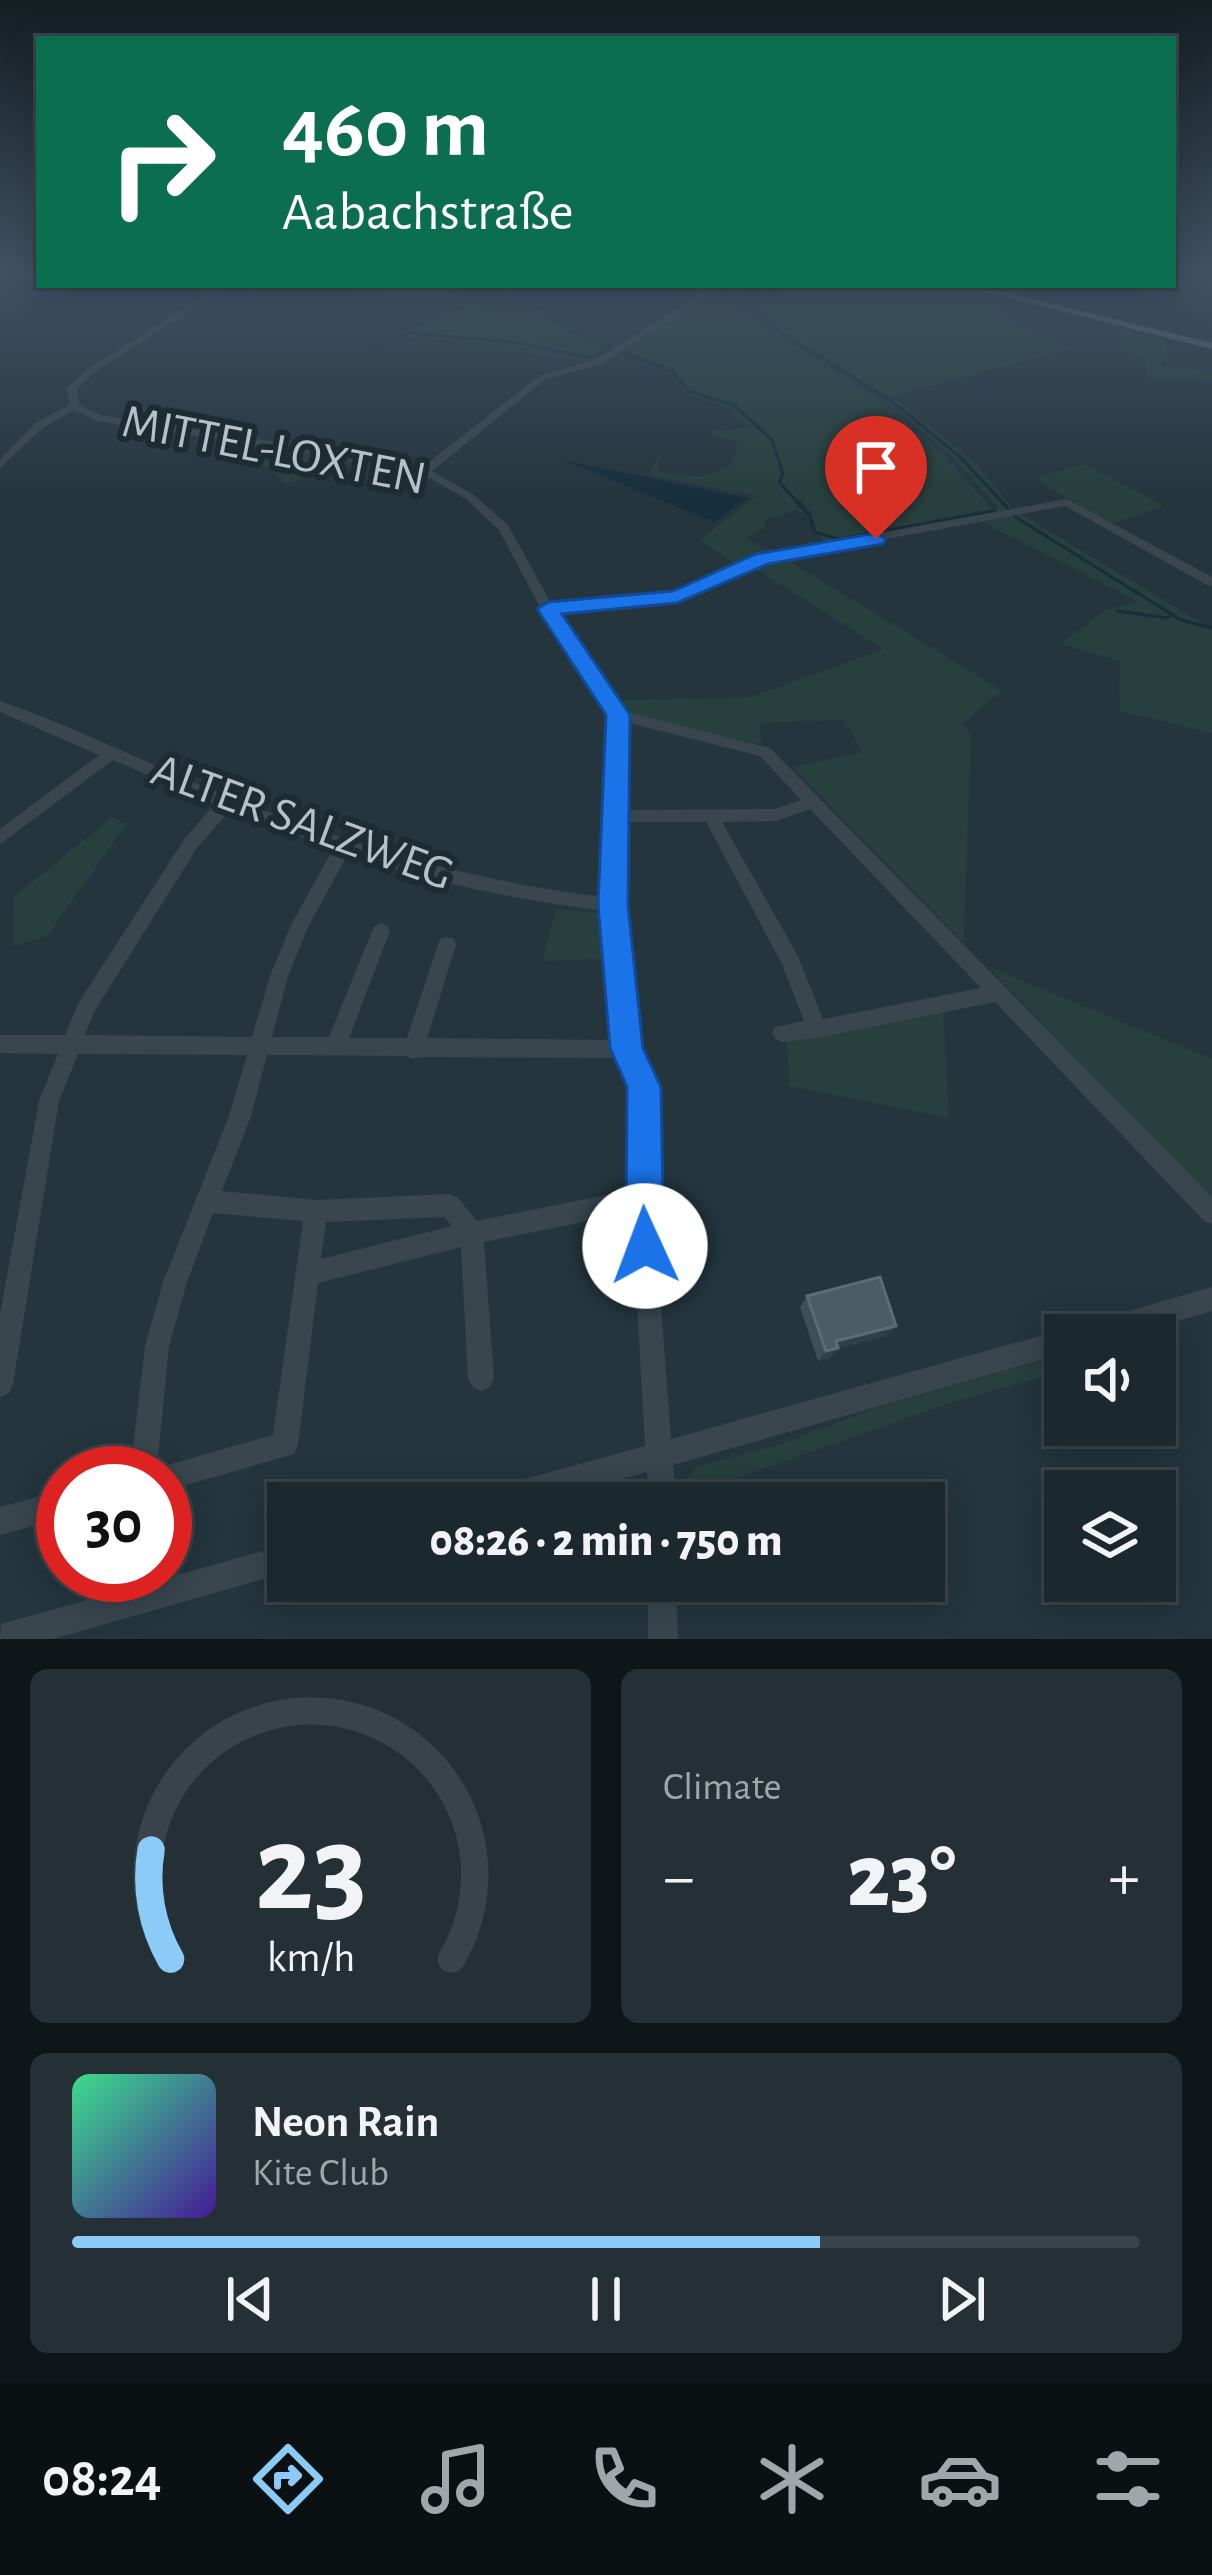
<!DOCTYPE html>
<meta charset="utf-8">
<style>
body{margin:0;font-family:"Alegreya Sans",sans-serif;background:#243036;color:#f1f3f6;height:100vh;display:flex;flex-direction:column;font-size:45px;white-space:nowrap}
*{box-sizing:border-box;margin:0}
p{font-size:39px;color:#a0a6aa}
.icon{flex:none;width:66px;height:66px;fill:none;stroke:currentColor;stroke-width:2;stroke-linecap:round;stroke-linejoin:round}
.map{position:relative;height:1639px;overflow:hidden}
.sheet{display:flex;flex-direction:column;gap:30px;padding:30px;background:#0f1619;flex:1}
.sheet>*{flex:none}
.hud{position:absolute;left:36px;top:36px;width:1140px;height:252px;border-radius:0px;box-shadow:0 6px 30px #0003,0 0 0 3px #39444a;background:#0b6e4f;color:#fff;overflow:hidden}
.fabs{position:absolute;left:1044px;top:1314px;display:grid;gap:24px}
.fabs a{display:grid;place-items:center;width:132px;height:132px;border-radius:0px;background:#1b282e;box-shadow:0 6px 30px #0003,0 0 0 3px #39444a;font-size:60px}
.speed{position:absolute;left:36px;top:1446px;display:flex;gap:24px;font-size:60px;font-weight:700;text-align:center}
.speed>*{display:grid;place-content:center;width:156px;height:156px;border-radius:50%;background:#1b282e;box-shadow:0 6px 30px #0003,0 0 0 3px #39444a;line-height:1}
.speed .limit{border:18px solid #d22;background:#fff;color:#111}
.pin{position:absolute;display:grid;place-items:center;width:102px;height:102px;color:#fff;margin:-123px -51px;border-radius:50% 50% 50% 0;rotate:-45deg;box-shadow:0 0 12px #0007}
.pin .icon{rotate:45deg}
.me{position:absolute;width:132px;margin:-66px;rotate:358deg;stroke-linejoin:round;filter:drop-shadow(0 0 9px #0008)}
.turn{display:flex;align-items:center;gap:42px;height:252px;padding:0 48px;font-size:54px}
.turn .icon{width:156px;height:156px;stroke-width:2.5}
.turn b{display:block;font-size:84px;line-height:102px}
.big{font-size:90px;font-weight:800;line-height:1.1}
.sheet .widget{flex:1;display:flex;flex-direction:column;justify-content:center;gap:18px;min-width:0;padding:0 42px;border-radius:18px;background:#243036}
.sheet .dial{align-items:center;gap:0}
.dial svg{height:312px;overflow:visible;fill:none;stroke:#39444a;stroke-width:7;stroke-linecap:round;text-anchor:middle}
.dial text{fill:#f1f3f6;stroke:none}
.song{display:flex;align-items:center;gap:36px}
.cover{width:144px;height:144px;border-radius:18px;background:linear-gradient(135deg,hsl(150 70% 55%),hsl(260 70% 35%))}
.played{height:12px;border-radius:6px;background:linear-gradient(90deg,#8ccaf7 70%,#39444a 70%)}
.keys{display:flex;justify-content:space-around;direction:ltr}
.heat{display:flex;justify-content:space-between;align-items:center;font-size:66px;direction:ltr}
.sheet .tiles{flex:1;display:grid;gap:30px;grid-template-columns:1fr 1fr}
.widget:last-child{grid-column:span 2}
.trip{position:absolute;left:267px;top:1482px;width:678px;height:120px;border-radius:0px;background:#1b282e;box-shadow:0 6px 30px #0003,0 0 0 3px #39444a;font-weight:800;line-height:120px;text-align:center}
.tabs{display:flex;height:192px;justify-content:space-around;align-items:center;background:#0b1012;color:#a0a6aa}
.tabs .icon{width:84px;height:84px}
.tabs .current{color:#8ccaf7}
.tabs b{font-size:54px;color:#f1f3f6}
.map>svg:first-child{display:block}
.green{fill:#273f3d}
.water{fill:#172e3c}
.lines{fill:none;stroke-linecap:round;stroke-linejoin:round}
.stream{stroke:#172e3c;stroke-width:3}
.minor{fill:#39464e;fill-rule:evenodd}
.major{fill:#57656e;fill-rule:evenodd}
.wall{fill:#3d505a}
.shaded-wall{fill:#2e404a}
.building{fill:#4a5c66;stroke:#5b6c76;stroke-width:3}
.route{fill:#1a73e8;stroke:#114b97;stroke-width:3}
.labels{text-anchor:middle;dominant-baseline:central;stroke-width:12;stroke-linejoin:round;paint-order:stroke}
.street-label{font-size:48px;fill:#b5c1c9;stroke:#1d2b33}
</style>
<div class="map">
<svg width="1212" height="1639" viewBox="0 0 1212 1639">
<rect width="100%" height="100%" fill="#24353e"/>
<g class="green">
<path d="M402 285 443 291 474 304 539 309 569 332 614 350 589 363 457 343 399 337 382 341 466 307 318 286Z"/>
<path d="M782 285H949L1020 303 1005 308 1001 319 1071 349 889 397 781 331 743 296 779 297 786 290Z"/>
<path d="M711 292 882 401 945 456 992 509 876 531 995 512 997 506 952 456 887 402 897 400 975 462 1014 510 1212 629V733L1119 711 1120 661 1060 644 1107 609 1139 602 984 523 825 546 806 515 813 514 800 499 794 502 805 514 796 510 765 520V528L747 537 771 555 738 567 700 540 756 496 648 475 658 457 659 472 701 477 732 464 738 443 706 432 753 427 737 420 733 409 686 394 670 373 634 357 615 356Z"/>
<path d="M1124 330 1168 342 1162 366 1212 371V380L1147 379 1144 358 1116 350Z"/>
<path d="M289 449 360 460 286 484 261 463Z"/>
<path d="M1084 464 1164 506 1109 525 1035 478Z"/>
<path d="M784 558 1003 691 962 723 971 734 964 943 792 767 861 752 844 720 759 723 762 745 628 714 621 700 751 697 883 649 754 568Z"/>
<path d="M112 817 127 824 47 936 13 947 14 897Z"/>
<path d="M556 909 598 913 606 920 609 959 542 961Z"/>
<path d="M989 967 1212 1059V1202Z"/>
<path d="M943 1006 949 1118 789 1086 787 1040Z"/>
<path d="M1065 1354V1370L947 1404 700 1491 693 1503H680L683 1484 696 1467 781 1444 875 1408Z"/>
</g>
<path class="water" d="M563 460 747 498 715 522Z"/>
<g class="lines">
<g class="stream">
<path d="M429 285 485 305H535L571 331 609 348"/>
<path d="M723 285 779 332 887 398"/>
<path d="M371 347 409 333 521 343 589 358 611 348"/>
<path d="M622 352 672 371 688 391 734 405 772 440 783 474 779 482 810 516 815 532 839 539 995 511"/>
<path d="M892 401 960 457 1017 518 1181 620 1212 628"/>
<path d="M1118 611 1167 618 1173 614"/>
</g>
<g class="minor">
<path d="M221 285H231L95 372 77 389 79 405 100 415 395 460 423 467 540 375 594 361 715 285H725L600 365 546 379 432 471 474 495 508 525 552 605 674 593 763 554 1067 499 1212 577V586L1207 585 1065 506 766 561 677 601 557 612 623 711 770 748 1212 1197V1224L1204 1221 995 1002 817 1038 782 1042 775 1039 772 1033 775 1027 804 1021 782 964 706 822H623L622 905 636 1048 654 1087 653 1199 671 1439 1065 1329 1075 1335 1078 1326 1087 1323 1212 1287V1311L1129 1335H1065V1353L673 1465 676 1503H648L647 1472 537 1503H475L479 1493 489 1489 645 1446 632 1212 484 1242 494 1378 490 1387 481 1391 472 1387 468 1378 461 1247 318 1283 298 1445 294 1454 165 1491V1473H130L145 1346 163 1282 229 1116 247 1055 78 1054 59 1101 13 1384 9 1393 0 1397V1314L39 1101 58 1054 0 1053V1035H65L79 1002 185 838 215 804 113 760 0 844V829L99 755 0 712V701C76 727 147 764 222 794 351 845 466 880 604 897L607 820 605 816 607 812 611 715 541 609 499 530 466 499 421 473 394 466 97 421 74 410 44 427 0 468V459L36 423 69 405 67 388 89 368ZM625 722 760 756 801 800 775 809 624 810ZM810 809 981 988 823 1019 798 956 722 822 776 821ZM230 810 333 849 291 925 270 976 252 1037 85 1035 94 1012 197 848ZM348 854C432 883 517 900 605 911L615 1040 427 1038 456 945 454 939 447 937 440 939 407 1038H349L390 931 387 926 381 923 375 926 372 931 329 1037H272L288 976 308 927ZM267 1055 406 1056 413 1059 420 1057 620 1058 634 1087 631 1190 477 1221 457 1197 449 1194 316 1200 222 1191 251 1116ZM213 1213 303 1221 273 1435 157 1468 169 1346 187 1282ZM444 1217 452 1226 321 1259 326 1222Z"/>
<path d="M63 1490V1518L0 1535V1507Z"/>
<path d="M288 1544V1572L53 1639H0L1 1624Z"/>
<path d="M648 1581H676L678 1639H648Z"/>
</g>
<path class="major" d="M957 285H975L1212 343V349Z"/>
</g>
<path class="wall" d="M807 1296 886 1336 838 1348 830 1358 818 1361 800 1307Z"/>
<g class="shaded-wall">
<path d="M896 1326 886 1336 828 1351 836 1341Z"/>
<path d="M838 1348 830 1358 818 1361 826 1351Z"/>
</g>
<path class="building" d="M880 1277 896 1326 836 1341 838 1348 826 1351 807 1296Z"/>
<linearGradient id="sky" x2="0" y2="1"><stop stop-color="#141d22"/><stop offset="0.54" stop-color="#3f5163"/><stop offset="1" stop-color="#3f5163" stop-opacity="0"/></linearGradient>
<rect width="1212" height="502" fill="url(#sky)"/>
<path class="route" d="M876 533 886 539 883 544 768 564 677 603 562 614 630 715 628 905 643 1048 661 1087 664 1246 659 1259 645 1265 632 1259 626 1246 627 1087 610 1048 598 905 606 715 537 609 548 602 673 591 756 554Z"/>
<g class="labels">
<g class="street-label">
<text transform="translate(274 451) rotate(11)">MITTEL-LOXTEN</text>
<text transform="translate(302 823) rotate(20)">ALTER SALZWEG</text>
</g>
</g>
</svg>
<div class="fabs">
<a><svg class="icon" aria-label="sound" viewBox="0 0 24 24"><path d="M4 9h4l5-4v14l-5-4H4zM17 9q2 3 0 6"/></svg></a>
<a><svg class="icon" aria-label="layers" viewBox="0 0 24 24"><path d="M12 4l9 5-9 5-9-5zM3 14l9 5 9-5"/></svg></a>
</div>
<div class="speed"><div class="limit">30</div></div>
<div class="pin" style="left:876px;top:539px;background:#d93025"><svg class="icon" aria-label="arrive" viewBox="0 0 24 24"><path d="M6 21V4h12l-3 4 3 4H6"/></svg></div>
<svg class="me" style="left:645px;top:1246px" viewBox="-20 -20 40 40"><circle r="19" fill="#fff"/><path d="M0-13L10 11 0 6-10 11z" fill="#1a73e8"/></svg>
<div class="trip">08:26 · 2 min · 750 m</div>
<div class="hud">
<div class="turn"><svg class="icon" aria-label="right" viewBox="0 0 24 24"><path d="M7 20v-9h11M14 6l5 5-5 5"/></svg><div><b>460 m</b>Aabachstraße</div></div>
</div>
</div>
<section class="sheet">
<div class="tiles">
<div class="widget dial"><svg viewBox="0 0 100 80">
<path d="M14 69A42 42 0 1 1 86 69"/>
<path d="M14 69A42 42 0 0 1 9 41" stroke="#8ccaf7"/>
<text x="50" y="56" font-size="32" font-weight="700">23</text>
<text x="50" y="72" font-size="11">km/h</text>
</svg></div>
<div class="widget"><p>Climate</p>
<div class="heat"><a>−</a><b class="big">23°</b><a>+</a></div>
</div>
<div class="widget">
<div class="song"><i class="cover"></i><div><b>Neon Rain</b><p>Kite Club</p></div></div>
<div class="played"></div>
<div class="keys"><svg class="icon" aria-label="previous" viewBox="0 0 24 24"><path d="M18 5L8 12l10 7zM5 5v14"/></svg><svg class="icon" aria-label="pause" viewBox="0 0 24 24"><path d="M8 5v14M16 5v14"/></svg><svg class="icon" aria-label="next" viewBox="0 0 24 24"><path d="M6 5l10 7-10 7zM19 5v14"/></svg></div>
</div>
</div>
</section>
<nav class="tabs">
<b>08:24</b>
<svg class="icon current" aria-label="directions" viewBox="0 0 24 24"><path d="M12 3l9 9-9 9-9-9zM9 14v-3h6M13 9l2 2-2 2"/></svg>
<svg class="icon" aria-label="music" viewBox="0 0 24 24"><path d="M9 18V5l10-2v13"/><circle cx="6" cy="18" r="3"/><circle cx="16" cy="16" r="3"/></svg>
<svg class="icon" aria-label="phone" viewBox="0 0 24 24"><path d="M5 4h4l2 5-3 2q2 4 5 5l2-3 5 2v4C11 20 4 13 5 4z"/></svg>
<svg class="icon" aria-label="climate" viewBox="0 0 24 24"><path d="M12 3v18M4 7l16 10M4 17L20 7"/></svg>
<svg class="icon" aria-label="car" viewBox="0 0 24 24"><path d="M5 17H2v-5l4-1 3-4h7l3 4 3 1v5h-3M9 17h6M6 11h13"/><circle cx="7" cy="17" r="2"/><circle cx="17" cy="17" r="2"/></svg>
<svg class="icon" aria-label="filters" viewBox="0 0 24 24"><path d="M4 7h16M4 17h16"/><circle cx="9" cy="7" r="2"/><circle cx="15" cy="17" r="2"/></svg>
</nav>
